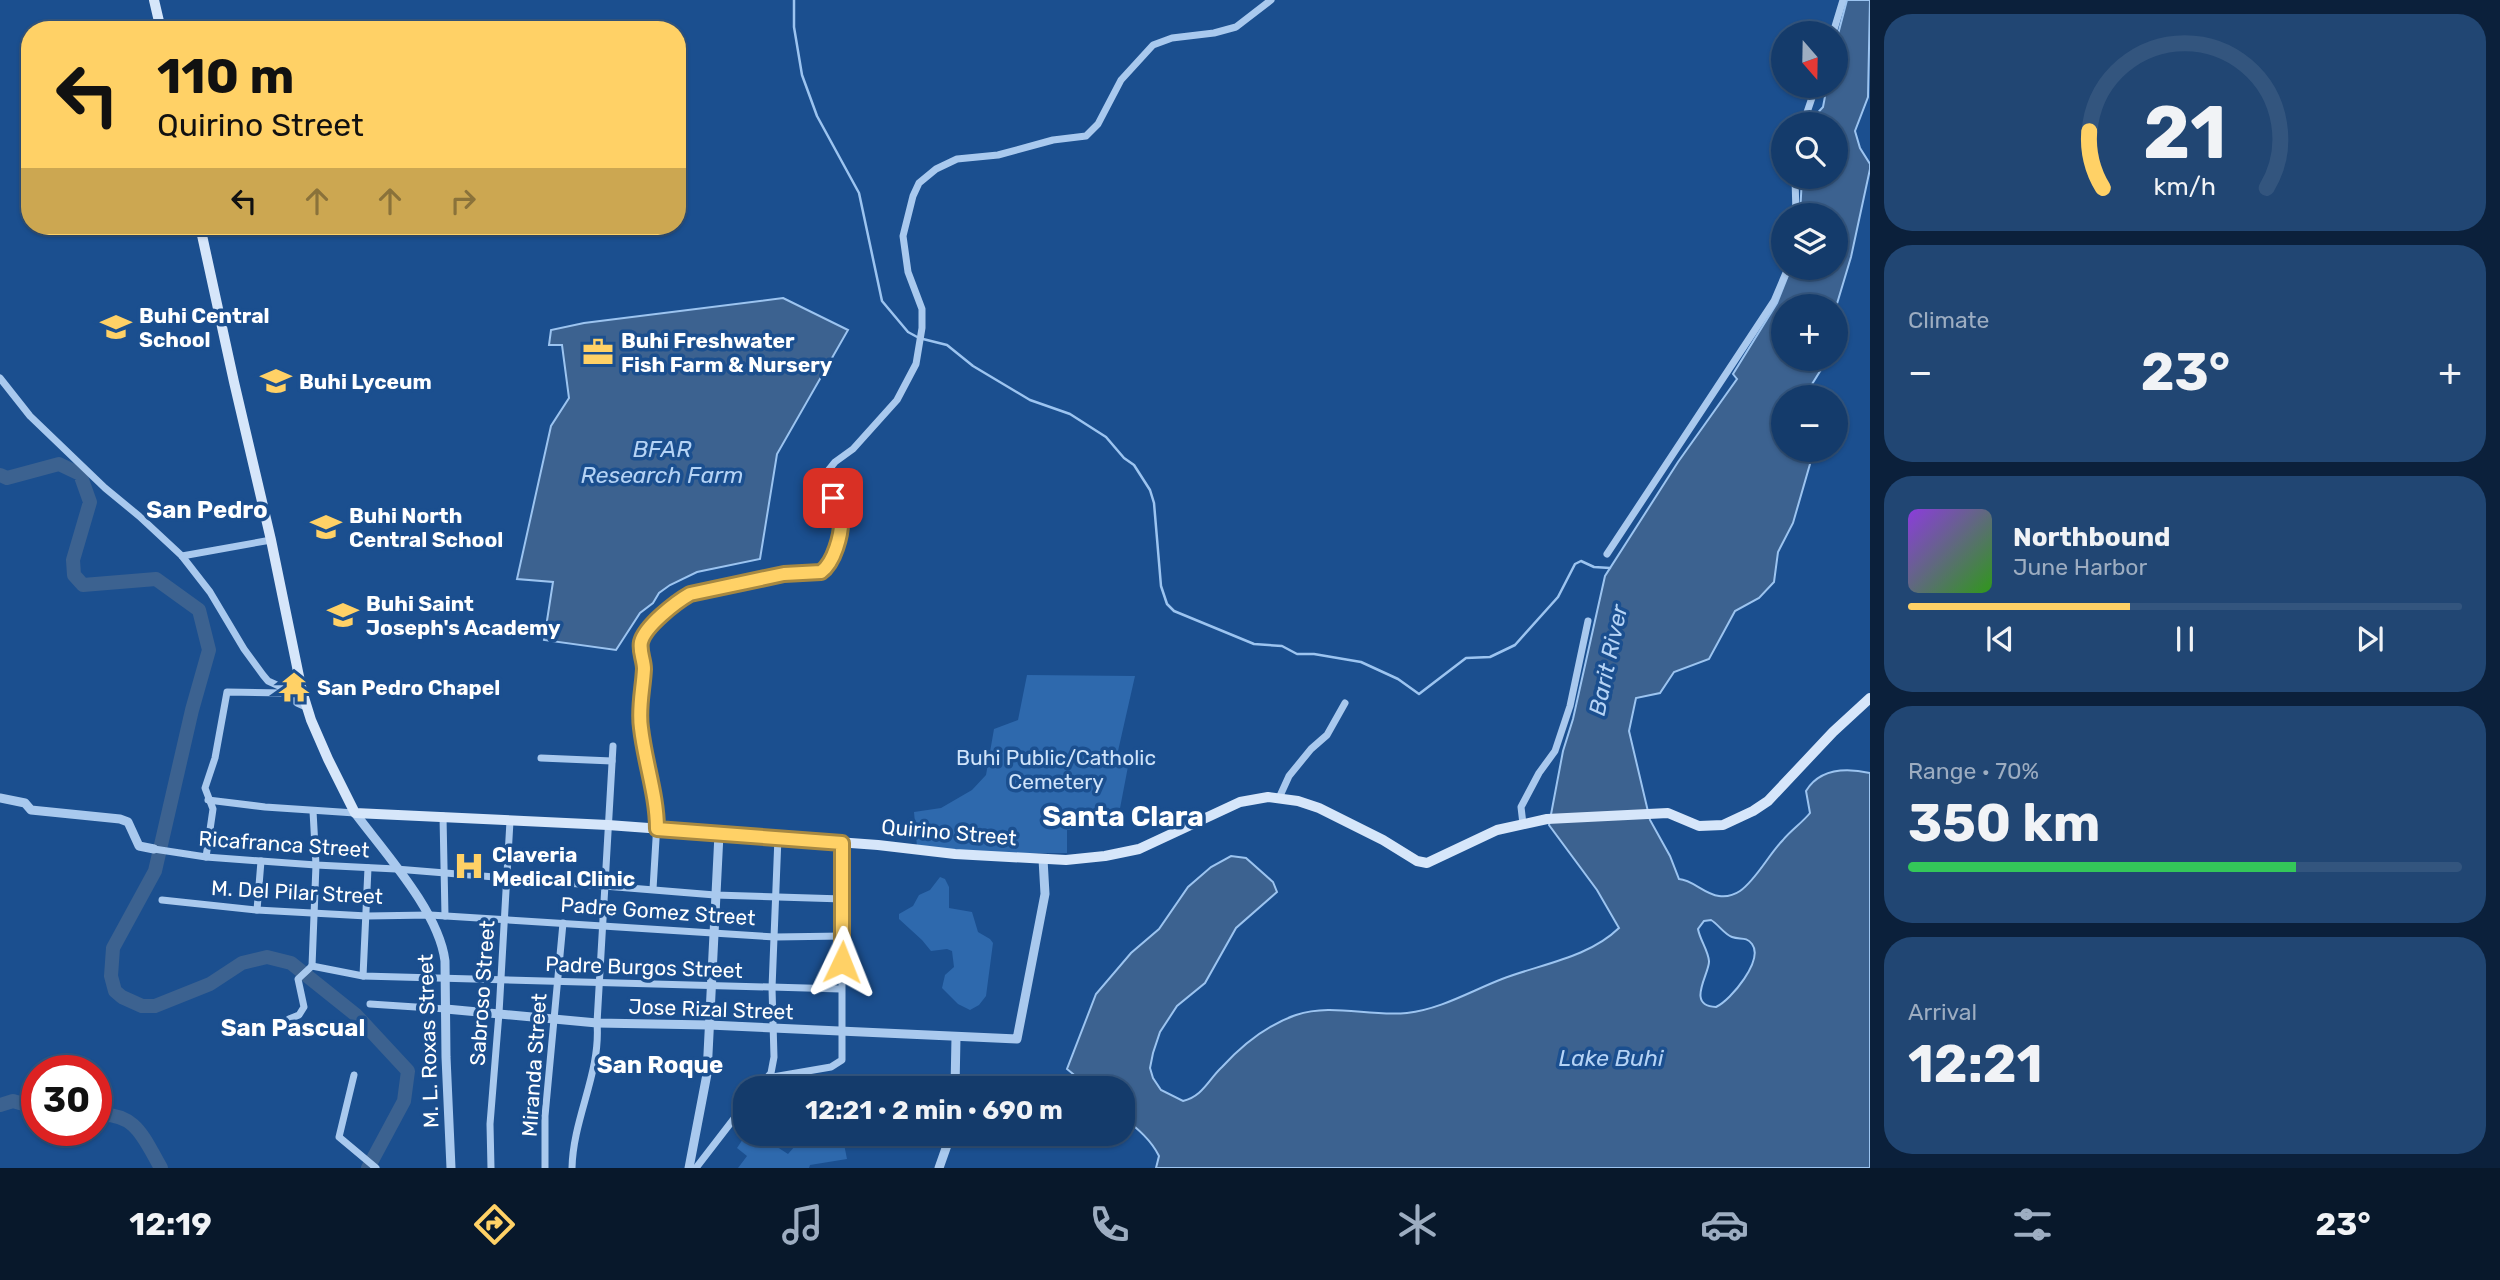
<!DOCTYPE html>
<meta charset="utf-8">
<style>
body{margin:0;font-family:Rubik,sans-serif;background:#214673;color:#f1f3f6;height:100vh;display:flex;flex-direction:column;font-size:26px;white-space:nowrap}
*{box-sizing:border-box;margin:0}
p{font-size:23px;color:#9dadc1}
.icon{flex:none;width:38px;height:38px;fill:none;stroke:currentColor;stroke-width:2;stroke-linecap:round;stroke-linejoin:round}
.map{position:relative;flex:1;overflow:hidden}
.panel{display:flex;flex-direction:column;gap:14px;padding:14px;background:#0b203b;width:630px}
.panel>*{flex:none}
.banner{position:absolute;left:21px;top:21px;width:665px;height:214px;border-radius:28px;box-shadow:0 2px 5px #0004,0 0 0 2px #33557e;background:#ffd166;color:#111;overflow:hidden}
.needle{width:46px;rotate:160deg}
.fabs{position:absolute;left:1771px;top:21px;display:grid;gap:14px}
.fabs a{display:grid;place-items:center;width:77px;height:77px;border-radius:50%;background:#143b6b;box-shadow:0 2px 5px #0004,0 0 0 2px #33557e;font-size:35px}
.speed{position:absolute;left:21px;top:1055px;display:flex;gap:14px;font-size:35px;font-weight:700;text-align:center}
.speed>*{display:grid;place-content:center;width:91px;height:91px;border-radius:50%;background:#143b6b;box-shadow:0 2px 5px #0004,0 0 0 2px #33557e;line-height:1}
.speed .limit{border:10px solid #d22;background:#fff;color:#111}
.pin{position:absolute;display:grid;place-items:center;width:60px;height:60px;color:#fff;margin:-30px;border-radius:14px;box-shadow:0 4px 10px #0006}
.me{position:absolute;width:77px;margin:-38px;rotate:2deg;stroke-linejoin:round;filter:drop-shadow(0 0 5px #0008)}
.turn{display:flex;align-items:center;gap:24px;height:147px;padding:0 21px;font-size:32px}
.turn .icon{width:91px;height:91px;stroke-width:2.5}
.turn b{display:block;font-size:49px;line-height:60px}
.lanes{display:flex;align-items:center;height:66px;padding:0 21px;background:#0003;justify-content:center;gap:35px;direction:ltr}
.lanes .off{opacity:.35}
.big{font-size:52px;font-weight:700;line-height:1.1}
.panel .widget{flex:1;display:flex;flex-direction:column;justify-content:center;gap:10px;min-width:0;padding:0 24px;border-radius:28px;background:#214673}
.panel .dial{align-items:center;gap:0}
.dial svg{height:182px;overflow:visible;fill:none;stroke:#33557e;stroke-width:7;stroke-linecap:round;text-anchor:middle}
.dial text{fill:#f1f3f6;stroke:none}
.song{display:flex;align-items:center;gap:21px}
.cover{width:84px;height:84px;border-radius:10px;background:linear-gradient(135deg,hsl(270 70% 55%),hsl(110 70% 35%))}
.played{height:7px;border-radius:4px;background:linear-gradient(90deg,#ffd166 40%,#33557e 40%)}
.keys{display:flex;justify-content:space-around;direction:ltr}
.heat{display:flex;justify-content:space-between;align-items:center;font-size:38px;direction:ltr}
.charge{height:10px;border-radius:5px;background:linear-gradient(90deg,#34c759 70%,#33557e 0)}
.trip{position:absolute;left:733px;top:1076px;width:402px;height:70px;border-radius:28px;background:#143b6b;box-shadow:0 2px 5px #0004,0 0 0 2px #33557e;font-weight:700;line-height:70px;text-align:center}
.tab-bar{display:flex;height:112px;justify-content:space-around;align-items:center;background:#08182b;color:#9dadc1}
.tab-bar .icon{width:49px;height:49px}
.tab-bar .active{color:#ffd166}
.tab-bar b{font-size:32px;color:#f1f3f6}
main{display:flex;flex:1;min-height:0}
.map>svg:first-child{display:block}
.green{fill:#2e69ad}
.water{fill:#3c6290;stroke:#9cc4f0;stroke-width:2;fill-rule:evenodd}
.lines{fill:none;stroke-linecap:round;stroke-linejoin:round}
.stream{stroke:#9cc4f0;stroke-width:2.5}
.river{stroke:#3c6290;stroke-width:14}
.minor{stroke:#a9c9ee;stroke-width:7}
.tertiary{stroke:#a9c9ee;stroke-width:9}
.secondary{stroke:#d6e6fa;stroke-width:10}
.route-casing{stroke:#a68842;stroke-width:18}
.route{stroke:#ffd166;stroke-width:12}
.labels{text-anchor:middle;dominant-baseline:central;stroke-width:7;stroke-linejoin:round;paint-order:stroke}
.poi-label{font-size:21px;font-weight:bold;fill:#fff;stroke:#1b4f8f;text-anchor:start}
.park-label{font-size:21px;fill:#cfe3fa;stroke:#1b4f8f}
.street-label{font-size:21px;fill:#fff;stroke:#1b4f8f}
.water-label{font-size:23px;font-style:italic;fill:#b5d3f5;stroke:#1b4f8f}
.quarter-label{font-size:24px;font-weight:bold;fill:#fff;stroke:#1b4f8f}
.district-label{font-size:28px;font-weight:bold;fill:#fff;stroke:#1b4f8f}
</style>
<main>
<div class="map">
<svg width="1870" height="1168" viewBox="0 0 1870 1168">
<rect width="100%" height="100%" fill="#1b4f8f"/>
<g class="green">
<path d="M1027 675 1135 676 1118 751 1130 756 1117 824 1067 830V853H986L917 847 914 812 941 808 972 790 986 775 994 729 1018 720Z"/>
<path d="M940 877 945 879 949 887V908L972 912 978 932 990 939 993 943 986 996 979 1005 970 1010 958 1004 942 988 945 975 954 967 952 951 947 949 931 951 922 940 899 919V914L913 906 919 895 930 890Z"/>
<path d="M807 1134H842L847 1159 810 1165 809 1168H738L747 1156 737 1148 743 1139 753 1146 760 1136 788 1154 795 1146 804 1143Z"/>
</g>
<g class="water">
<path d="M1847 0H1870L1868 97 1855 131 1860 148 1870 164V169L1851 257 1836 307 1783 306V359H1824L1822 368 1804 397H1783V450H1804L1810 464 1793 523 1778 552 1774 582 1759 598 1735 611 1709 659 1674 672 1660 693 1636 698 1629 731 1650 820 1670 856 1679 879C1693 880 1704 894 1719 896 1726 897 1734 895 1740 891 1756 880 1769 854 1783 840 1791 830 1802 823 1810 813L1806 791C1820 768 1847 768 1870 773V1168H1156L1159 1156C1151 1140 1138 1129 1124 1118V1088H1090L1067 1069 1096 994 1131 953 1159 929 1188 887 1211 867 1231 856 1246 858 1273 882 1277 892 1236 928 1205 983 1177 1006 1160 1032 1153 1053 1150 1068 1153 1078 1161 1090 1183 1101C1203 1096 1208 1080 1222 1067 1243 1044 1267 1025 1296 1015 1332 1003 1369 1017 1407 1013 1441 1009 1471 991 1502 979 1541 964 1588 958 1619 928L1597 890 1549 825 1563 751 1573 719 1605 576 1678 462 1737 379 1733 374 1777 303 1791 268H1836V215H1800L1802 177H1836V124H1811L1812 119 1823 107 1827 86H1836V42ZM1711 920C1718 924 1724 934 1732 937 1740 940 1746 936 1752 944 1764 960 1731 1000 1716 1007 1685 1006 1710 973 1709 961 1708 950 1700 940 1698 929L1704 921Z"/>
<path d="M783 298 848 330 777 454 760 559 697 572 670 585 659 593 653 603 640 613 616 650 544 640 553 582 517 579 551 426 569 398 562 345H549L551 330 584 323Z"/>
</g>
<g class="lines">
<path class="stream" d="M794 0V27L802 75 817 116 859 193 882 301 908 332 919 338 947 345 973 366 1030 400 1070 414 1106 437 1124 458 1134 465 1150 490 1154 503 1161 586 1167 604 1174 611 1254 644 1282 646 1297 654H1314L1361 662 1398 679 1419 694 1466 658 1490 657 1515 645 1558 597 1575 564 1581 561 1594 567 1610 568"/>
<g class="river">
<path d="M0 475 7 478 59 464 80 474 90 502 73 560 74 575 83 585 156 579 199 610 209 650 192 710 155 871 113 948 111 976 115 991 122 997 142 1006H155L210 984 242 963 267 957 291 963 356 1015 408 1071 404 1101 368 1168"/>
<path d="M0 1105 13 1101 37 1108"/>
<path d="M96 1115C136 1111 144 1139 161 1168"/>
</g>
<g class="minor">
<path d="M1833 33 1843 0"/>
<path d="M1803 124 1816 86"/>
<path d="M1795 177 1796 215"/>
<path d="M0 378 30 416 105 488 139 516 182 556 210 592 244 649 263 675 268 681 279 686 297 703 306 707"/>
<path d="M1607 554 1774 301 1788 268"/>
<path d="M182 556 271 540"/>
<path d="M541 758 612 761"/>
<path d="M1279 798 1289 776 1311 749 1327 735 1345 703"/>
<path d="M208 800 265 807 355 813"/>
<path d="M443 816 445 916"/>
<path d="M1523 824 1521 807 1539 773 1555 751 1570 706 1588 621"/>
<path d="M154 849 206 857 316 865 396 869 715 895 843 899"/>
<path d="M206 857 213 809 205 788 215 758 227 692 285 693"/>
<path d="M653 889 658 806 641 728 644 666 641 641 658 619 690 594 772 576 821 572 831 562 841 519 827 481V472L835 462 853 449 897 400 916 364 922 328V309L908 272 903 236 913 196 919 183 936 169 957 159 998 155 1053 140 1086 136 1098 124 1121 80 1153 45 1172 38 1214 33 1236 27 1271 0"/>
<path d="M162 900 257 910 367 916 430 915 775 937 843 936"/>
<path d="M257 910 261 861"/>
<path d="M312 966 363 976 841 989"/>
<path d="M312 966 316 865 313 811"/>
<path d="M363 976 368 868"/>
<path d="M370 1004 446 1009"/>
<path d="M289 1019 299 1015 304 1007 298 979 312 966"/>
<path d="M354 1075 339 1137 376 1168"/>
<path d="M767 1078 831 1067 842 1060V843"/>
<path d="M758 1088 771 1073 774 1057 772 988 778 837"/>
<path d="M491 1168 490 1124 499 1013 510 821"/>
<path d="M545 1168V1116L563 923"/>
<path d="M572 1168C573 1118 601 1073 597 1023L613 746"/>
<path d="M696 1168 746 1103"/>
</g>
<g class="tertiary">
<path d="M0 798 25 803 31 810 120 819 128 822 139 846 154 849"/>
<path d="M355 813C385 853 439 912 445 961L446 1057 451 1168"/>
<path d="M446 1009 597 1023 709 1025 1017 1039 1045 894 1043 859"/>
<path d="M955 1088 956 1037"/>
<path d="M689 1168 707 1074 719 834"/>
<path d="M939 1168 951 1134"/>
</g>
<g class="secondary">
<path d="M154 0 161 30"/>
<path d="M200 226 234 382 271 540 302 691 311 720 328 759 355 813 608 825 878 845 955 854 1066 860 1105 856 1139 849 1240 802 1268 797 1298 801 1319 808 1383 840 1417 861 1427 863 1497 830 1547 819 1668 813 1699 826 1723 825 1753 811 1768 801 1833 732 1870 698"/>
</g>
</g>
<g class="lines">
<g class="route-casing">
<path id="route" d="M833 498C836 504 841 511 841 519 842 534 834 563 821 572L784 574 690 594C676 602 645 626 641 642 639 651 644 660 644 669 643 689 638 708 641 728 645 763 657 795 657 829L842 843V962"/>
</g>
<use href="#route" class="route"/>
</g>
<defs>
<g id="school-bare" transform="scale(2.415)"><path d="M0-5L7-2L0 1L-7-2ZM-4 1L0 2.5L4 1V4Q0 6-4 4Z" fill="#ffd166" stroke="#1b4f8f" stroke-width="2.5" paint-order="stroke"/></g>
<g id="office-bare" transform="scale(2.415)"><path d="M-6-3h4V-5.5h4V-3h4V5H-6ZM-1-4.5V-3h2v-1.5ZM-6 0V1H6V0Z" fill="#ffd166" stroke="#1b4f8f" stroke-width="2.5" paint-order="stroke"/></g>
<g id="university-bare" transform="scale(2.415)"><path d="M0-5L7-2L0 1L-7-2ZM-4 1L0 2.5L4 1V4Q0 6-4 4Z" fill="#ffd166" stroke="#1b4f8f" stroke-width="2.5" paint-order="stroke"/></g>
<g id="temple-bare" transform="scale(2.415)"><path d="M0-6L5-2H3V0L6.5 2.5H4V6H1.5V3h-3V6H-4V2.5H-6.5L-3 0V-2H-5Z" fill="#ffd166" stroke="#1b4f8f" stroke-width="2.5" paint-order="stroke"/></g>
<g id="hospital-bare" transform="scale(2.415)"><path d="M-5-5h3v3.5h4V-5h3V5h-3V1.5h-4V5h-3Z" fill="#ffd166" stroke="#1b4f8f" stroke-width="2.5" paint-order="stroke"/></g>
</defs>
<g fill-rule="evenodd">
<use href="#school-bare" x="116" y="327"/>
<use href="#office-bare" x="598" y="352"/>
<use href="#university-bare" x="276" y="381"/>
<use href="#school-bare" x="326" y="527"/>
<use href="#school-bare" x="343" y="615"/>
<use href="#temple-bare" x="294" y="687"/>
<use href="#hospital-bare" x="469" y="866"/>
</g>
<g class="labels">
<g class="poi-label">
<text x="139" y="315">Buhi Central<tspan x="139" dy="24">School</tspan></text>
<text x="621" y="340">Buhi Freshwater<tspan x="621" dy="24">Fish Farm &amp; Nursery</tspan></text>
<text x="299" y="381">Buhi Lyceum</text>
<text x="349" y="515">Buhi North<tspan x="349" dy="24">Central School</tspan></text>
<text x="366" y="603">Buhi Saint<tspan x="366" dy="24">Joseph's Academy</tspan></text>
<text x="317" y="687">San Pedro Chapel</text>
<text x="492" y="854">Claveria<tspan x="492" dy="24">Medical Clinic</tspan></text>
</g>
<g class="park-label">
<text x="1056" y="757">Buhi Public/Catholic<tspan x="1056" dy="24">Cemetery</tspan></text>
</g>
<g class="street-label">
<text transform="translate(949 832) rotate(5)">Quirino Street</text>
<text transform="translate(284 844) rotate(4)">Ricafranca Street</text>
<text transform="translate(297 892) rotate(3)">M. Del Pilar Street</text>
<text transform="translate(658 911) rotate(4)">Padre Gomez Street</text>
<text transform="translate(644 967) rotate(2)">Padre Burgos Street</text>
<text transform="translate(482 993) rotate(-86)">Sabroso Street</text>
<text transform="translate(711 1009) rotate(2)">Jose Rizal Street</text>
<text transform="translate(428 1041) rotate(-92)">M. L. Roxas Street</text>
<text transform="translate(534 1065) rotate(-86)">Miranda Street</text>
</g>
<g class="water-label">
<text x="662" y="449">BFAR<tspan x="662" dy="26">Research Farm</tspan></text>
<text transform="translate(1608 660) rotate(-78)">Barit River</text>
<text x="1611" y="1058">Lake Buhi</text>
</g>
<g class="quarter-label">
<text x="207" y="510">San Pedro</text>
<text x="293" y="1028">San Pascual</text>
<text x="660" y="1065">San Roque</text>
</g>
<g class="district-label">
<text x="1123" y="816">Santa Clara</text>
</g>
</g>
</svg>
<div class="fabs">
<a><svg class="needle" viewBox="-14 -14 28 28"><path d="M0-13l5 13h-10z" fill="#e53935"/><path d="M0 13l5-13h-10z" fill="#9dadc1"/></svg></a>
<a><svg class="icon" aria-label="search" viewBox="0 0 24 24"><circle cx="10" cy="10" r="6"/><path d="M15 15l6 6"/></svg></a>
<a><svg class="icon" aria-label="layers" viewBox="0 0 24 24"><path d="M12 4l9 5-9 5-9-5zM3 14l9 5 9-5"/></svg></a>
<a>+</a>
<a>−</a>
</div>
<div class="speed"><div class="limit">30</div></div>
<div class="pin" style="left:833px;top:498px;background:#d93025"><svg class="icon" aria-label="arrive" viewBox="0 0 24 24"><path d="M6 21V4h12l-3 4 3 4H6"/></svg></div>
<svg class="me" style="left:842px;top:962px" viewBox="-20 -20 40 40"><path d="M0-17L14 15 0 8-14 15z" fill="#ffd166" stroke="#fff" stroke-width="4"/></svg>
<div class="trip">12:21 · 2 min · 690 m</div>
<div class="banner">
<div class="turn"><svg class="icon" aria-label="left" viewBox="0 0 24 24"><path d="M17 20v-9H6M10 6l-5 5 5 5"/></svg><div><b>110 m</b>Quirino Street</div></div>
<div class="lanes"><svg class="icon" aria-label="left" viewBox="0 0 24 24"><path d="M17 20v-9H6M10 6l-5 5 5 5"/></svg><svg class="icon off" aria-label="ahead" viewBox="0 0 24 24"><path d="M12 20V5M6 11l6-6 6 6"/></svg><svg class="icon off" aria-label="ahead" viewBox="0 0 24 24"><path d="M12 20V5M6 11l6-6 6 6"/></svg><svg class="icon off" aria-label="right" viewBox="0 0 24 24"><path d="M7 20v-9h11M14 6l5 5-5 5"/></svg></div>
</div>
</div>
<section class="panel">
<div class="widget dial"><svg viewBox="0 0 100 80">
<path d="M14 69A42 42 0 1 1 86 69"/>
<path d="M14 69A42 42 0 0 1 8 44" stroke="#ffd166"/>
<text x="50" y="56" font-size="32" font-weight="700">21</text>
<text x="50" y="72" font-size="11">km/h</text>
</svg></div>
<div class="widget"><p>Climate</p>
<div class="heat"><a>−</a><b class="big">23°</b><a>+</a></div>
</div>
<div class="widget">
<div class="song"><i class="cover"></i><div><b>Northbound</b><p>June Harbor</p></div></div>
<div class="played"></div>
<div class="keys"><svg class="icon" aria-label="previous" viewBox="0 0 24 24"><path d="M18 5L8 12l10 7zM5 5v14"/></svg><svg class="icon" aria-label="pause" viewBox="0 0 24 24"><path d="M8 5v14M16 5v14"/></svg><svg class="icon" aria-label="next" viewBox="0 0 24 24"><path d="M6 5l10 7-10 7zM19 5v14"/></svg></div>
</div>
<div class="widget"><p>Range · 70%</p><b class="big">350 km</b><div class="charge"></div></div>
<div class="widget"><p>Arrival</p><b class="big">12:21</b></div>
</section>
</main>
<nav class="tab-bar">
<b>12:19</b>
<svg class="icon active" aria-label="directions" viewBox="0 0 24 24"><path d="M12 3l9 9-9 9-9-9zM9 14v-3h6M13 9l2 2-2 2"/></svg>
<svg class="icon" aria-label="music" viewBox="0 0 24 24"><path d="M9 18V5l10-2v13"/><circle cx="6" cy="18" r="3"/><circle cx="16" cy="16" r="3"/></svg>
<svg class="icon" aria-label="phone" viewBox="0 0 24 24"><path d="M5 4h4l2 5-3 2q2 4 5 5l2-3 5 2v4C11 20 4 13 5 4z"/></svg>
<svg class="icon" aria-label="climate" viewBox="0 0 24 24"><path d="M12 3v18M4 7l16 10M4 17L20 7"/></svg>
<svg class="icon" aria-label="car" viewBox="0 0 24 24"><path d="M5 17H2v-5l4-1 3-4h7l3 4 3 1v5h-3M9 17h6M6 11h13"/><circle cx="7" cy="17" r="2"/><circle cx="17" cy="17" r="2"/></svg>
<svg class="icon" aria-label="filters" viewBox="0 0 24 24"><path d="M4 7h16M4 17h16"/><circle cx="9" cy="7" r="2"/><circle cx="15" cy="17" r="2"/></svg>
<b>23°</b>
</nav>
